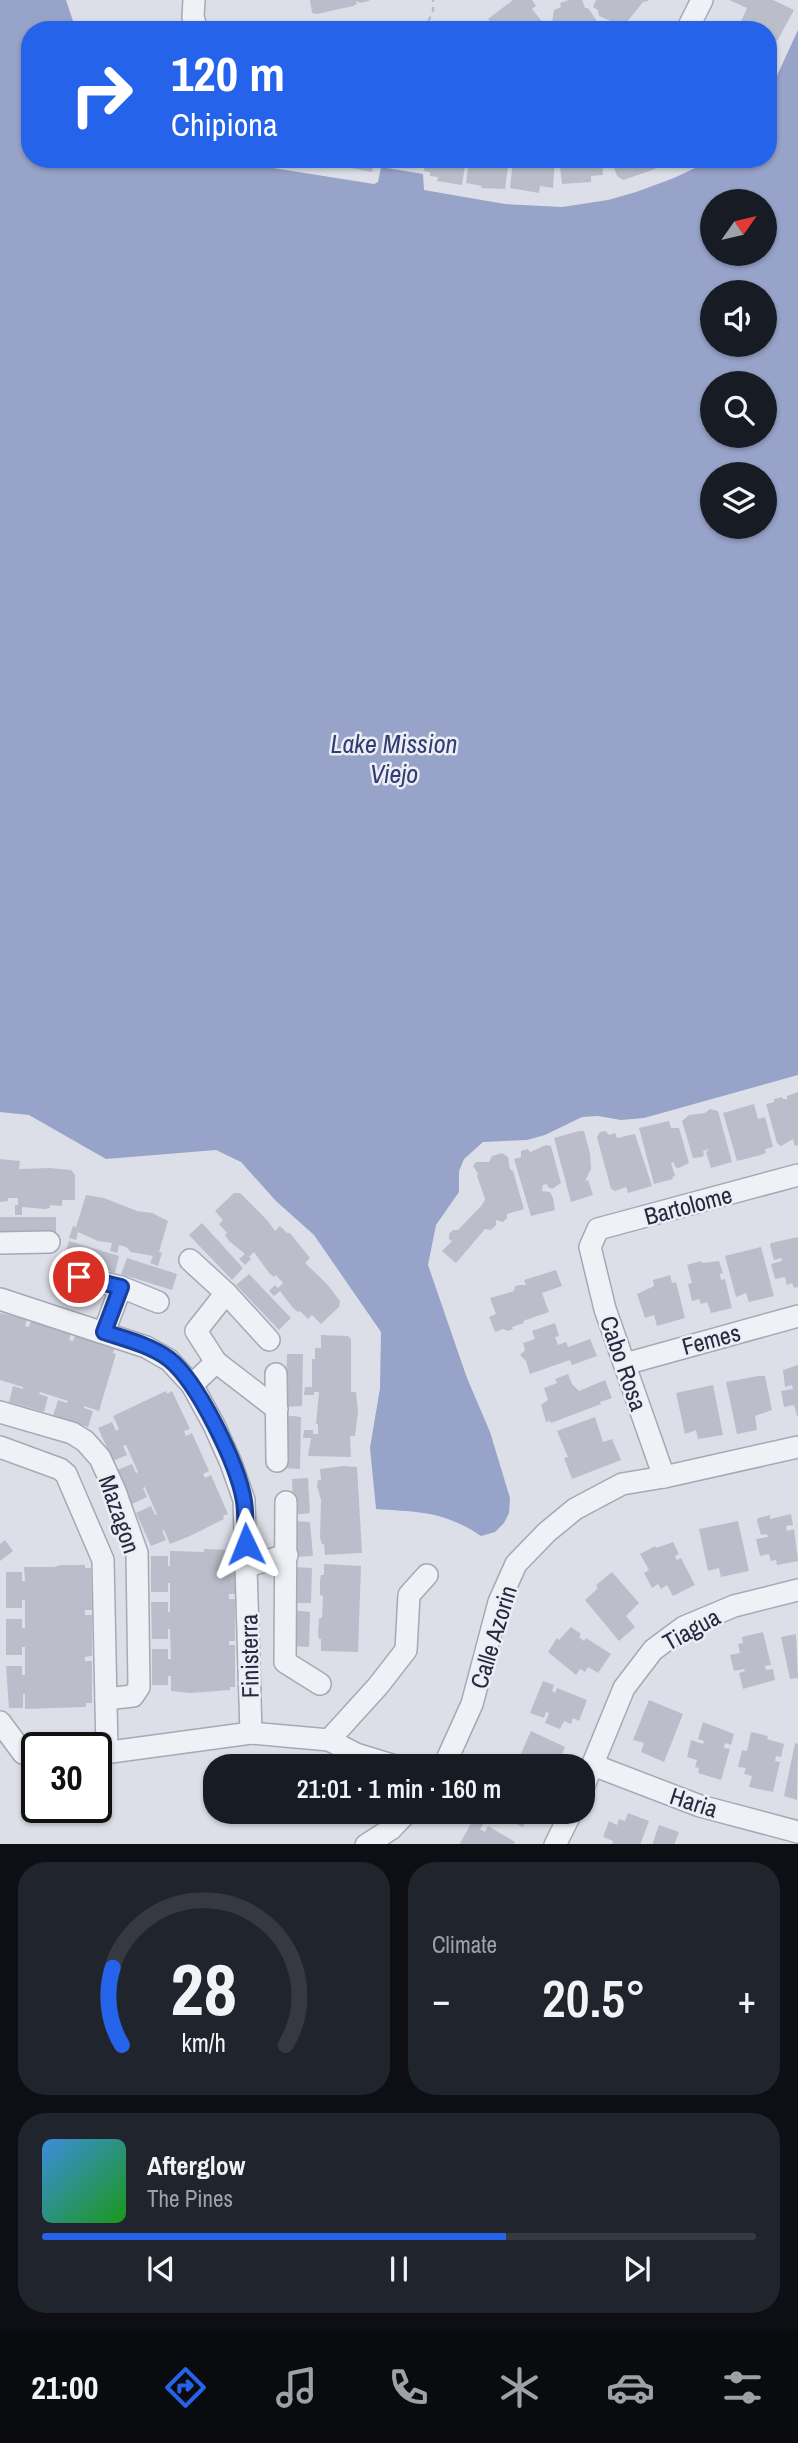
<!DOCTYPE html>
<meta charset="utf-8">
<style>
body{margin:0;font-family:"Archivo Narrow",sans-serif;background:#20242c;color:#f1f3f6;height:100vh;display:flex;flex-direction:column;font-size:26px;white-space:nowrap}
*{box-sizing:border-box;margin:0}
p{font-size:23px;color:#9ea1a6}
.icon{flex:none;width:38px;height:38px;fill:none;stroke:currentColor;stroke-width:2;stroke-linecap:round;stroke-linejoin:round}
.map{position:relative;height:1844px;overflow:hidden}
.drawer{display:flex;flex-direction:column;gap:18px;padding:18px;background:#0d0f14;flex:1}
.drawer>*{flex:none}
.top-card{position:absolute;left:21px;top:21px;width:756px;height:147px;border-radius:28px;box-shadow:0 2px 5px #0004;background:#2563eb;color:#fff;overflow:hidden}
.needle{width:46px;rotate:56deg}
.fabs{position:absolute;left:700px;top:189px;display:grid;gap:14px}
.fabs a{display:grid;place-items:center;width:77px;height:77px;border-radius:50%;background:#171b24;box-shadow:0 2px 5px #0004;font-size:35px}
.speed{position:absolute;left:21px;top:1732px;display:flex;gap:14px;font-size:35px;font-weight:700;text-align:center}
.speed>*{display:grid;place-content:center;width:91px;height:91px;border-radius:50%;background:#171b24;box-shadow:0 2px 5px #0004;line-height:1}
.speed .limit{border:4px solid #111;border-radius:10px;background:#fff;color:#111}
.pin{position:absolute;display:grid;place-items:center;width:60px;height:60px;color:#fff;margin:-30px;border:4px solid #fff;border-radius:50%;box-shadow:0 2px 7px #0007}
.me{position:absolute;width:77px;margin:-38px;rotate:358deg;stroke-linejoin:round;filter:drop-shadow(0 0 5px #0008)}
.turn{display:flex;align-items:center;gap:24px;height:147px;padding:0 35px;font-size:32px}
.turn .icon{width:91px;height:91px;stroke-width:2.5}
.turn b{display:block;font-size:49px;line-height:60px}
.big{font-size:52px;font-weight:600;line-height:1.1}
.drawer .card{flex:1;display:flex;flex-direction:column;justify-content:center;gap:10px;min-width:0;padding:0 24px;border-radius:28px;background:#20242c}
.drawer .dial{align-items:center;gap:0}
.dial svg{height:182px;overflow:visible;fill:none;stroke:#363941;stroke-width:7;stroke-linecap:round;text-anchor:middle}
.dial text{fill:#f1f3f6;stroke:none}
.song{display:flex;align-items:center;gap:21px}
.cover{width:84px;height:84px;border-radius:10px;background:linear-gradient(135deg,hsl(210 70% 55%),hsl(120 70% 35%))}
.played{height:7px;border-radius:4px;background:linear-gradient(90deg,#2563eb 65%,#363941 65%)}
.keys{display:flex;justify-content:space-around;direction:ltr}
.heat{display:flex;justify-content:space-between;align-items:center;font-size:38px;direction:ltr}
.drawer .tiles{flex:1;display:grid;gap:18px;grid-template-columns:1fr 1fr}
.card:last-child{grid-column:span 2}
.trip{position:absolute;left:203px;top:1754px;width:392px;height:70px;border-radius:28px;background:#171b24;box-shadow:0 2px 5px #0004;font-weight:600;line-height:70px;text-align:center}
.menu{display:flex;height:112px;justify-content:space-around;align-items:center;background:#090b0e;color:#9ea1a6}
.menu .icon{width:49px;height:49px}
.menu .on{color:#2563eb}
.menu b{font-size:32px;color:#f1f3f6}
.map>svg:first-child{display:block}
.water{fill:#97a3c9;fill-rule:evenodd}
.building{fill:#bbbdca}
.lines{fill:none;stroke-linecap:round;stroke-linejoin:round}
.minor-casing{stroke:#a6a8b5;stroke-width:24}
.path{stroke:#bcbdc6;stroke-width:2.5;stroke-dasharray:5 5;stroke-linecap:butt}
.minor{stroke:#f0f1f6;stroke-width:21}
.route-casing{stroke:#184099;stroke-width:18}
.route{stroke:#2563eb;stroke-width:12}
.labels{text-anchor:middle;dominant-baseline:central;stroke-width:5;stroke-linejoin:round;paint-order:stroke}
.street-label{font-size:24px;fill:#27293f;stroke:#edeef5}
.water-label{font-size:26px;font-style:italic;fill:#303e73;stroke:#edeef5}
</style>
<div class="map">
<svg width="798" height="1845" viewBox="0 0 798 1845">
<rect width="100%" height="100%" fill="#dddfe8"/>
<path class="water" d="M0 0H66L76 30H30V159H217L374 184 378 182 381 167 423 174 424 190 505 204 562 207 608 200 636 192 674 178 714 159H768V95L798 30V1075L644 1118 621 1120 598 1116 582 1117 545 1135 527 1140 483 1142 464 1159 459 1171V1192L436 1225 428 1265 467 1378 490 1432 510 1498 509 1513 504 1523 495 1532 481 1536C444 1511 419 1512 376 1509L370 1448 380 1388 381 1332 314 1235 276 1201 241 1162 216 1150 106 1159 29 1115 0 1112ZM712 201H765V254H712ZM712 292H765V345H712ZM712 383H765V436H712ZM712 474H765V527H712Z"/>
<g class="building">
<path d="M310 0H369V1L360 3 356 1 357 4 353 6 317 14 312 13Z"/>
<path d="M513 0H532L536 6 532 9 545 25 539 30H497L488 19Z"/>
<path d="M569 0H582L585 8H588L603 30H586L580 24 570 27 569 30H551L554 10 561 7 560 3Z"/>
<path d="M596 0H648V1L643 2 623 27 615 29 611 26 613 22 599 16 598 10 593 7Z"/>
<path d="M729 0H773L794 10 776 43 768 39V30H751L740 24 747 8Z"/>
<path d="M342 159H381L380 164 373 163 372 172 341 166Z"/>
<path d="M425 159H466L462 185 437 181 438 177 430 176V172L424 171Z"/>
<path d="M469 159H509L505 189 481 188 482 186 466 183Z"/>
<path d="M513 159H555L553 188 540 186 539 193 510 188Z"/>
<path d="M559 159H602L603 175 591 176V182L562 184Z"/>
<path d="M611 159H657L658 164 655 169 623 180 617 176Z"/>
<path d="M798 1092V1145L795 1146 793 1139 781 1146 777 1143 766 1104 774 1102V1099L782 1097 783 1099H787V1096Z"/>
<path d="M754 1104 758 1119 765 1117 773 1147 765 1149 766 1153 761 1155 737 1161 723 1113Z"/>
<path d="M710 1109 718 1111 732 1162 711 1168 706 1152 709 1149 703 1151 704 1155 702 1157 693 1158 682 1121 689 1115 705 1113Z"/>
<path d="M669 1121 671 1128H679L689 1163 679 1168 675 1167 674 1162 671 1163 675 1176 672 1177 673 1179 654 1184 639 1128Z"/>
<path d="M579 1131H584L590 1153 591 1169 585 1181 588 1180 593 1195 571 1202 554 1138Z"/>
<path d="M605 1131 609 1135 615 1133 617 1138 635 1134 652 1186 628 1193 626 1187 615 1191 611 1189 597 1137 600 1132Z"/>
<path d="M546 1145 551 1146 561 1183 552 1189 548 1187 547 1184 543 1185 542 1191 550 1192 553 1198 555 1210 531 1216 514 1159 521 1157V1151L528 1149 530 1152Z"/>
<path d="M502 1153 508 1157 510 1169 513 1171 524 1209 507 1214V1218L503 1222 496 1220V1225L491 1230 485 1229 456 1263 442 1251 452 1241 449 1239V1234L453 1230H458L482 1205 485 1199 477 1176 478 1174 473 1166 476 1162H489L492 1156Z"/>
<path d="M0 1159 20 1161 19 1169 50 1168 71 1170 75 1175V1200H62V1206L50 1205V1208L44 1209 22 1207V1215H15V1205H18V1198H8V1201L0 1202Z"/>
<path d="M234 1193H240L268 1221 275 1231 280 1226 287 1233H290L310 1258 305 1263 327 1284 340 1301 339 1307 321 1324 312 1315 308 1319 300 1311 298 1312 293 1308 280 1291 274 1296 269 1291 275 1285 278 1288 283 1283 276 1275 274 1277 269 1273 254 1252 249 1257 251 1259 245 1265 239 1259 245 1254 229 1241 225 1235 227 1233 219 1224 223 1220 215 1211Z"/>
<path d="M86 1195 104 1198 137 1211 152 1213 168 1221 159 1252 162 1253 158 1266 150 1263 153 1256 131 1252 126 1247 119 1245 117 1253 110 1251 112 1243 98 1241 78 1232 76 1240 69 1238 73 1226 76 1227Z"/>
<path d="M0 1217H56V1234L0 1233Z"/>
<path d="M202 1223 243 1268 232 1280 189 1235Z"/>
<path d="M798 1237V1287L794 1288 792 1283 787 1285 785 1277 775 1279 771 1264 782 1261 781 1258 774 1260 770 1245 771 1243Z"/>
<path d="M69 1241 119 1256 115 1273 64 1257Z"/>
<path d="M761 1247 774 1296 749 1302 746 1293 736 1297 725 1256Z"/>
<path d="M127 1258 177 1274 172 1290 121 1274Z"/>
<path d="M701 1261 702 1263 719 1261 723 1273 720 1274 721 1280 725 1279 732 1308 711 1313 707 1302 701 1304 699 1299 692 1301 688 1284 692 1283 687 1265Z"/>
<path d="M556 1270 562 1286 542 1293 549 1312 523 1321 524 1323 512 1327 513 1329 508 1331 503 1329 495 1332 489 1317 496 1314 490 1298 514 1291 515 1286 520 1285H526L524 1280Z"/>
<path d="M249 1274 291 1318 279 1330 236 1285Z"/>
<path d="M670 1275 672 1283 676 1282 685 1318 657 1326 654 1315 645 1318 637 1294 654 1286 653 1280Z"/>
<path d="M0 1313 27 1319 25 1326 29 1327 31 1321 71 1334 69 1340 73 1341 75 1335 115 1347 113 1353 116 1354 99 1411 84 1406V1408L93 1411 88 1427 53 1416 58 1400 67 1403 68 1401 40 1392 39 1394 48 1397 44 1412 9 1402 13 1386 23 1389V1387L0 1380Z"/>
<path d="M555 1323 559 1336 555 1337 558 1345 566 1342 568 1347 590 1339 597 1356 572 1365 570 1360 530 1374 526 1361 520 1355 525 1350 523 1343 535 1339 532 1331Z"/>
<path d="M321 1335 348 1336 351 1339V1392H356L358 1411 355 1436H350L351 1457 308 1456 311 1438H303L304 1430H313V1434H318V1424H316L319 1392H314V1395H304L305 1387H312V1359H315V1348H321Z"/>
<path d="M287 1354H303L302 1406 285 1407Z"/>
<path d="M798 1365V1416H797L794 1405 784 1407 781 1391 793 1389 792 1385 785 1387 783 1370Z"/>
<path d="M568 1374 572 1384 579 1391 605 1380 612 1398 600 1402 601 1404 551 1423 550 1421 546 1422 541 1405 548 1400 544 1388 557 1383 555 1379Z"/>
<path d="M758 1376H765L772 1410 755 1416 757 1430 737 1434 726 1382Z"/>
<path d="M713 1385 723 1435 698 1439 696 1430 685 1434 676 1393Z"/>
<path d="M166 1391 167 1394 172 1391 190 1429 184 1431 186 1436 192 1433 209 1471 203 1474 205 1478 211 1475 228 1514 223 1516 224 1519 190 1536 170 1544 164 1530 162 1531 166 1540 151 1546 136 1513 151 1506 155 1515H157L145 1487 143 1488 147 1497 132 1504 117 1470 132 1464 136 1473 138 1472 126 1445 123 1446 127 1455 113 1461 98 1428 112 1422 116 1431 119 1429 113 1416Z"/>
<path d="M284 1415 301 1417 300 1469 283 1468Z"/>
<path d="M595 1417 603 1442 612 1439 621 1460 572 1479 564 1458 568 1457 557 1431Z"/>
<path d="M344 1466 357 1467 362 1553 325 1555 324 1544H322L320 1538 321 1500 317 1486 318 1480H321L320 1469Z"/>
<path d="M308 1478 310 1513 293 1515 292 1479Z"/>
<path d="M791 1514 793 1525 786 1526 787 1531 794 1529 798 1561 777 1565 776 1560 771 1561 769 1554 760 1556 756 1539 768 1537 767 1534 761 1535 757 1521 758 1518 770 1515V1519Z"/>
<path d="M294 1521 310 1522 313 1556 296 1557Z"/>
<path d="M738 1521 749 1571 721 1577 719 1568 708 1571 699 1529Z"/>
<path d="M5 1540 13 1551 0 1561V1544Z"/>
<path d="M673 1542 679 1554 675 1556 677 1560 681 1558 695 1585 673 1596 667 1585 661 1589 658 1584 652 1588 644 1573 649 1570 640 1554 655 1546 656 1548Z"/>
<path d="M204 1549 228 1550V1553H235V1594H229V1599H235V1641H229V1645H235V1687H230V1690L191 1693 171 1691V1676H168V1685H152V1649H168V1659H171L170 1629H168V1639H152L151 1602H168V1612H170V1583H168V1592H151V1556H168V1566H170V1551L204 1552Z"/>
<path d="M324 1564 361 1566 358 1652 321 1651V1639H319L318 1633 319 1618H322L323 1596 320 1595V1581L321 1575H324Z"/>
<path d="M61 1565H85V1568H91L92 1610H85V1615H92V1656L85 1657V1661H92V1703H86V1707L25 1709V1694H23V1708H9L6 1666H22V1675H25V1647H22V1655H6V1619H22V1628H25V1600H22V1608H6V1572H22V1581H25L24 1567H54Z"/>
<path d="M295 1567 312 1568 311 1603H294Z"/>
<path d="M612 1572 639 1603 626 1616 635 1627 619 1641 585 1600 598 1588 596 1585Z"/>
<path d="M294 1610 310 1612 309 1647 292 1646Z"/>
<path d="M571 1627 581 1634 579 1637 584 1641 586 1638 611 1654 598 1673 588 1667 585 1672 580 1669 576 1675 548 1652 557 1638 559 1640Z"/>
<path d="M763 1632 771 1665 765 1666 766 1670 773 1669 775 1680 743 1689 739 1673 745 1671 744 1669 734 1671 730 1655 740 1653 738 1644 743 1643 742 1637Z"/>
<path d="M796 1634 798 1678 790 1679 781 1637Z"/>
<path d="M543 1681 554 1685 552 1691 555 1693 557 1688 587 1700 579 1721 573 1718 571 1724 564 1721 560 1729 545 1723 549 1713 546 1712 544 1718 530 1713Z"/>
<path d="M649 1700 683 1714 664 1762 641 1752 644 1743 633 1740Z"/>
<path d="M703 1722 734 1734 731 1745 725 1743 724 1748 730 1749 721 1780 698 1773 699 1768 695 1767 697 1760 687 1757 691 1740 703 1744 704 1741 698 1739Z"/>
<path d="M531 1731 565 1747 557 1766H517L520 1760H518Z"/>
<path d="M751 1732 768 1736 767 1739 784 1744 781 1757 776 1756 775 1761 780 1762 773 1792 749 1787 752 1776 744 1774 746 1768 738 1767 742 1750 747 1751Z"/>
<path d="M795 1743 798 1744 797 1800 784 1796Z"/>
<path d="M489 1811H528L530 1812 523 1827Z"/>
<path d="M628 1813 649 1821 640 1845H612L613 1841 603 1837 609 1821 617 1825 619 1819 625 1821Z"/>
<path d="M474 1818 484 1823 480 1829 485 1832 488 1826 515 1842 514 1845H459Z"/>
<path d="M659 1825 679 1832 674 1845H652Z"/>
</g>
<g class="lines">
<g class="minor-casing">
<g id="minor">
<path d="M194 0 193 17 197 30"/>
<path d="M687 30 702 0"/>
<path d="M0 1243 49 1242"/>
<path d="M190 1260 226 1293 269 1340"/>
<path d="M79 1277 121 1287 158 1302"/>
<path d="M0 1299 146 1347 169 1360 192 1385 214 1425 231 1463 244 1500 251 1733"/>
<path d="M104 1332 121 1287"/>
<path d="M216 1362 277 1409"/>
<path d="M625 1364 798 1316"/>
<path d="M276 1374 277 1461"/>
<path d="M192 1385 216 1362 196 1331 226 1293"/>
<path d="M0 1412 72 1433 85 1441 100 1458 115 1491 137 1553 139 1687 133 1696 106 1699"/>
<path d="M0 1447 60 1469 66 1474 103 1560 107 1752"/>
<path d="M664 1477 605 1309 590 1247 598 1229 798 1175"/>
<path d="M286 1502 285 1662 320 1684"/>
<path d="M247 1566 287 1555"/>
<path d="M0 1722 23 1753 37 1755"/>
<path d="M329 1740 378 1686 406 1650 409 1595 427 1575"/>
<path d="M96 1754 251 1733 329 1740 356 1754 395 1766"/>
<path d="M593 1765 700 1806 798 1832"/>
<path d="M444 1766 472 1704 499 1602 516 1564 547 1532 575 1509 622 1484 664 1477 798 1447"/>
<path d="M583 1788 624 1688 653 1650 684 1627 734 1606 798 1590"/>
<path d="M366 1845 391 1829 408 1811"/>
<path d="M555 1845 572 1811"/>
</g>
</g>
<path class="path" d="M424 30 433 11V0"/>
<use href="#minor" class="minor"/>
</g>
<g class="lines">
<g class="route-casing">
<path id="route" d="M79 1277 121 1287 104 1332C125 1339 150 1345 169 1359 198 1382 238 1465 244 1501 246 1515 245 1530 246 1544"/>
</g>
<use href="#route" class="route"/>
</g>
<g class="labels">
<g class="street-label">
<text transform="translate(688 1205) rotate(-15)">Bartolome</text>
<text transform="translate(711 1339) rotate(-15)">Femes</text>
<text transform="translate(624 1363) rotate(71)">Cabo Rosa</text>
<text transform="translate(120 1514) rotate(71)">Mazagon</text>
<text transform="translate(691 1629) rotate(-29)">Tiagua</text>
<text transform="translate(493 1637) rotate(-73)">Calle Azorin</text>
<text transform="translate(249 1656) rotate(-91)">Finisterra</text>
<text transform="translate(694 1802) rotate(18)">Haria</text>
</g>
<g class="water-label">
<text x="394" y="743">Lake Mission<tspan x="394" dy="30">Viejo</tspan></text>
</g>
</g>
</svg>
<div class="fabs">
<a><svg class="needle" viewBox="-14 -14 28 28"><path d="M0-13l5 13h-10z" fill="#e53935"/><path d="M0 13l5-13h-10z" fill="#9ea1a6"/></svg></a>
<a><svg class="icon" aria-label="sound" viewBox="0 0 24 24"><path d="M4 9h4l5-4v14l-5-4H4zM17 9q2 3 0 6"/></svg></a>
<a><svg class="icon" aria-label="search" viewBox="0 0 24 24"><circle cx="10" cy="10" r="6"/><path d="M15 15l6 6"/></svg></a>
<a><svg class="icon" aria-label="layers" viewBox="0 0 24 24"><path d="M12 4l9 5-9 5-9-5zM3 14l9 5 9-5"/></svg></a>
</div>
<div class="speed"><div class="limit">30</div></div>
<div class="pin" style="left:79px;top:1277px;background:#d93025"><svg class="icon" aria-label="arrive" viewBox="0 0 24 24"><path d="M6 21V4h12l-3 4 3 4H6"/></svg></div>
<svg class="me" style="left:246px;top:1544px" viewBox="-20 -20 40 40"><path d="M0-17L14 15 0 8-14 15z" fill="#2563eb" stroke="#fff" stroke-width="4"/></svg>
<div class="trip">21:01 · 1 min · 160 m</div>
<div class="top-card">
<div class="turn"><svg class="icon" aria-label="right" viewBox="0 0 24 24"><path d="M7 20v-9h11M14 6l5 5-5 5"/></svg><div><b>120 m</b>Chipiona</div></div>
</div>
</div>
<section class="drawer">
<div class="tiles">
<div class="card dial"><svg viewBox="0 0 100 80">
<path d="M14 69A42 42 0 1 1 86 69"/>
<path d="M14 69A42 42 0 0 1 10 35" stroke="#2563eb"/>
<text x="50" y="56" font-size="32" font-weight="700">28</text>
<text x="50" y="72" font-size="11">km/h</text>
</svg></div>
<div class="card"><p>Climate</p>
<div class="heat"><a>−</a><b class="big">20.5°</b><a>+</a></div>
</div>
<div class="card">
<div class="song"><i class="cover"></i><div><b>Afterglow</b><p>The Pines</p></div></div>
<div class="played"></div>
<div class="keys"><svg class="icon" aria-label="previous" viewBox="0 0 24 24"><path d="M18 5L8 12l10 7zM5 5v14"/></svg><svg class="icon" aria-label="pause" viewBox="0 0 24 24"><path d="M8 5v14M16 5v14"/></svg><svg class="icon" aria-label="next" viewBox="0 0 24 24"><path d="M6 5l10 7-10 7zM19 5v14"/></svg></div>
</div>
</div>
</section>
<nav class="menu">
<b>21:00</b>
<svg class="icon on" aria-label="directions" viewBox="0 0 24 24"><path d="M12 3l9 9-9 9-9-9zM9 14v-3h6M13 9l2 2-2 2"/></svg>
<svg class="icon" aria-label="music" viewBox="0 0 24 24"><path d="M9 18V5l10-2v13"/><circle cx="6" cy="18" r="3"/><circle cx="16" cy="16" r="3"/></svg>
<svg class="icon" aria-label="phone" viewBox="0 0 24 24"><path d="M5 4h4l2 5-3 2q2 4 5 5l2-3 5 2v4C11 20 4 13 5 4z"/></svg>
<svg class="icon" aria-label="climate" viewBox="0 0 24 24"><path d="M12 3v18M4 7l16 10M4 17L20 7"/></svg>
<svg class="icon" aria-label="car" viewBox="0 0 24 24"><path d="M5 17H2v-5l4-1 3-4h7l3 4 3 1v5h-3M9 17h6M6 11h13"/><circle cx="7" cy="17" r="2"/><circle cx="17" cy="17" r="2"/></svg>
<svg class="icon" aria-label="filters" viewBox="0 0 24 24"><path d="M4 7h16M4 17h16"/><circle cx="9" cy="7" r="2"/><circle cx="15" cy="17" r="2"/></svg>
</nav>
